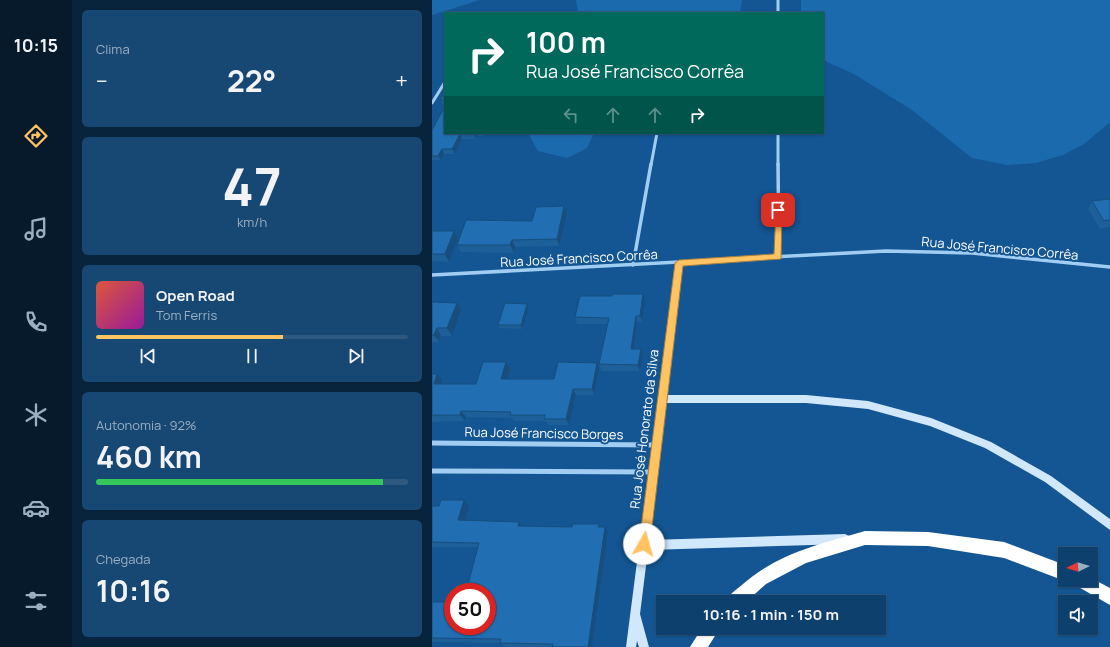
<!DOCTYPE html>
<html lang="pt">
<meta charset="utf-8">
<style>
body{margin:0;font-family:Manrope,sans-serif;background:#174773;color:#f1f3f6;height:100vh;display:flex;flex-direction:column;font-size:15px;white-space:nowrap}
*{box-sizing:border-box;margin:0}
p{font-size:13px;color:#9bafc2}
.icon{flex:none;width:22px;height:22px;fill:none;stroke:currentColor;stroke-width:2;stroke-linecap:round;stroke-linejoin:round}
.map{position:relative;flex:1;overflow:hidden}
.drawer{display:flex;flex-direction:column;gap:10px;padding:10px;background:#08233c;width:360px}
.drawer>*{flex:none}
.guide{position:absolute;left:12px;top:12px;width:380px;height:122px;border-radius:0px;box-shadow:0 1px 3px #0004,0 0 0 1px #2e5981;background:#00695c;color:#fff;overflow:hidden}
.needle{width:26px;rotate:265deg}
.buttons{position:absolute;left:626px;top:547px;display:grid;gap:8px}
.buttons a{display:grid;place-items:center;width:40px;height:40px;border-radius:0px;background:#0e406e;box-shadow:0 1px 3px #0004,0 0 0 1px #2e5981;font-size:20px}
.speed{position:absolute;left:12px;top:583px;display:flex;gap:8px;font-size:20px;font-weight:700;text-align:center}
.speed>*{display:grid;place-content:center;width:52px;height:52px;border-radius:50%;background:#0e406e;box-shadow:0 1px 3px #0004,0 0 0 1px #2e5981;line-height:1}
.speed .limit{border:6px solid #d22;background:#fff;color:#111}
.pin{position:absolute;display:grid;place-items:center;width:34px;height:34px;color:#fff;margin:-17px;border-radius:8px;box-shadow:0 2px 6px #0006}
.me{position:absolute;width:44px;margin:-22px;rotate:7deg;stroke-linejoin:round;filter:drop-shadow(0 0 3px #0008)}
.turn{display:flex;align-items:center;gap:14px;height:84px;padding:0 16px;font-size:18px}
.turn .icon{width:52px;height:52px;stroke-width:2.5}
.turn b{display:block;font-size:28px;line-height:34px}
.lanes{display:flex;align-items:center;height:38px;padding:0 16px;background:#0003;justify-content:center;gap:20px;direction:ltr}
.lanes .off{opacity:.35}
.big{font-size:30px;font-weight:700;line-height:1.1}
.drawer .card{flex:1;display:flex;flex-direction:column;justify-content:center;gap:6px;min-width:0;padding:0 14px;border-radius:6px;background:#174773}
.drawer .dial{align-items:center;gap:0}
.dial b{font-size:52px;line-height:1}
.song{display:flex;align-items:center;gap:12px}
.cover{width:48px;height:48px;border-radius:6px;background:linear-gradient(135deg,hsl(10 70% 55%),hsl(300 70% 35%))}
.played{height:4px;border-radius:2px;background:linear-gradient(90deg,#ffc362 60%,#2e5981 60%)}
.keys{display:flex;justify-content:space-around;direction:ltr}
.heat{display:flex;justify-content:space-between;align-items:center;font-size:22px;direction:ltr}
.charge{height:6px;border-radius:3px;background:linear-gradient(90deg,#34c759 92%,#2e5981 0)}
.trip{position:absolute;left:224px;top:595px;width:230px;height:40px;border-radius:0px;background:#0e406e;box-shadow:0 1px 3px #0004,0 0 0 1px #2e5981;font-weight:700;line-height:40px;text-align:center}
main{display:flex;flex:1;min-height:0}
.tabs{display:flex;flex-direction:column;width:72px;justify-content:space-around;align-items:center;background:#061a2c;color:#9bafc2}
.tabs .icon{width:28px;height:28px}
.tabs .selected{color:#ffc362}
.tabs b{font-size:18px;color:#f1f3f6}
.map>svg:first-child{display:block}
.green{fill:#1b6aad}
.lines{fill:none;stroke-linecap:round;stroke-linejoin:round}
.minor-far2{stroke:#a1cdf2;stroke-width:3}
.minor-far1{stroke:#a1cdf2;stroke-width:3.5}
.minor{stroke:#a1cdf2;stroke-width:5}
.secondary{fill:#d0e7fc;fill-rule:evenodd}
.motorway{fill:#fff;fill-rule:evenodd}
.wall{fill:#1c5f99}
.shaded-wall{fill:#174e7d}
.building{fill:#216fb2;stroke:#174e7d}
.route{fill:#ffc362;stroke:#a67f40}
.labels{text-anchor:middle;dominant-baseline:central;stroke-width:4;stroke-linejoin:round;paint-order:stroke}
.street-label{font-size:13px;fill:#fff;stroke:#135693}
</style>
<main>
<nav class="tabs">
<b>10:15</b>
<svg class="icon selected" aria-label="directions" viewBox="0 0 24 24"><path d="M12 3l9 9-9 9-9-9zM9 14v-3h6M13 9l2 2-2 2"/></svg>
<svg class="icon" aria-label="music" viewBox="0 0 24 24"><path d="M9 18V5l10-2v13"/><circle cx="6" cy="18" r="3"/><circle cx="16" cy="16" r="3"/></svg>
<svg class="icon" aria-label="phone" viewBox="0 0 24 24"><path d="M5 4h4l2 5-3 2q2 4 5 5l2-3 5 2v4C11 20 4 13 5 4z"/></svg>
<svg class="icon" aria-label="climate" viewBox="0 0 24 24"><path d="M12 3v18M4 7l16 10M4 17L20 7"/></svg>
<svg class="icon" aria-label="car" viewBox="0 0 24 24"><path d="M5 17H2v-5l4-1 3-4h7l3 4 3 1v5h-3M9 17h6M6 11h13"/><circle cx="7" cy="17" r="2"/><circle cx="17" cy="17" r="2"/></svg>
<svg class="icon" aria-label="filters" viewBox="0 0 24 24"><path d="M4 7h16M4 17h16"/><circle cx="9" cy="7" r="2"/><circle cx="15" cy="17" r="2"/></svg>
</nav>
<section class="drawer">
<div class="card"><p>Clima</p>
<div class="heat"><a>−</a><b class="big">22°</b><a>+</a></div>
</div>
<div class="card dial"><b>47</b><p>km/h</p></div>
<div class="card">
<div class="song"><i class="cover"></i><div><b>Open Road</b><p>Tom Ferris</p></div></div>
<div class="played"></div>
<div class="keys"><svg class="icon" aria-label="previous" viewBox="0 0 24 24"><path d="M18 5L8 12l10 7zM5 5v14"/></svg><svg class="icon" aria-label="pause" viewBox="0 0 24 24"><path d="M8 5v14M16 5v14"/></svg><svg class="icon" aria-label="next" viewBox="0 0 24 24"><path d="M6 5l10 7-10 7zM19 5v14"/></svg></div>
</div>
<div class="card"><p>Autonomia · 92%</p><b class="big">460 km</b><div class="charge"></div></div>
<div class="card"><p>Chegada</p><b class="big">10:16</b></div>
</section>
<div class="map">
<svg width="678" height="647" viewBox="0 0 678 647">
<rect width="100%" height="100%" fill="#135693"/>
<g class="green">
<path d="M0 0H48L0 15Z"/>
<path d="M144 0H310L308 13H146Z"/>
<path d="M369 0H678V122L652 144 631 155 604 163 575 165 540 158 480 110 422 74 391 60V13H369Z"/>
<path d="M96 133H162L155 148 135 158 106 151Z"/>
</g>
<g class="lines">
<g class="minor-far2">
<path d="M346 0V13"/>
<path d="M0 103 13 82"/>
<path d="M346 133V165"/>
<path d="M219 165 225 133"/>
</g>
<g class="minor-far1">
<path d="M346 164 347 257"/>
<path d="M201 265 219 164"/>
<path d="M0 275 454 251 540 253 678 267"/>
<path d="M233 376 247 263"/>
</g>
<g class="minor">
<path d="M230 399 233 375"/>
<path d="M0 443 224 445"/>
<path d="M0 471 221 472"/>
</g>
<path class="secondary" d="M230 395H374L436 401 499 418 559 442 619 476 678 519V530L613 482 553 448 498 426 436 409 374 403H234L217 540 413 534 417 536 418 539 417 542 413 544 216 550 208 614 217 647H207L205 641 204 647H194L226 399 227 396Z"/>
<g class="motorway">
<path d="M433 531 496 532 572 542 633 565V580H635L633 581 572 558 496 546 433 545 374 563 334 584 314 602H294C297 594 304 590 311 584 347 553 388 544 433 531Z"/>
<path d="M659 578 678 588V605L643 585 640 580H659Z"/>
<path d="M270 628H288L276 647H258Z"/>
</g>
</g>
<g class="wall">
<path d="M13 92V105H11L8 100Z"/>
<path d="M0 130 13 133H54L53 136H45L44 139H30L23 154H12L9 160H0Z"/>
<path d="M678 199V227L668 229 656 209 660 201Z"/>
<path d="M132 206 135 214 127 246 83 247 82 253 29 252 25 245 100 221Z"/>
<path d="M0 231H22L26 238 17 262 0 261Z"/>
<path d="M180 296 213 301 210 322H205L202 349H209L211 355 208 371H169L167 364 175 324H145L143 317Z"/>
<path d="M0 302 29 310 20 336H9L7 342H0Z"/>
<path d="M95 304 97 308 90 329 68 328 66 325Z"/>
<path d="M78 369 75 379H122L167 370 162 395H144L137 425H116L114 421H82L80 418 34 417 33 421 0 422V374H5L10 380 9 384H44Z"/>
<path d="M0 506H37L33 521 90 526 140 527 167 524 168 527 176 532 160 647H73L68 643 0 642V602L55 626 46 547H0Z"/>
</g>
<g class="shaded-wall">
<path d="M43 133H44L45 136 44 139 42 134Z"/>
<path d="M28 134 30 139 23 154 20 149Z"/>
<path d="M10 149 12 154 9 160 6 156Z"/>
<path d="M132 206 135 214 127 246 125 239Z"/>
<path d="M22 231 26 238 17 262 13 254Z"/>
<path d="M80 240 83 247 82 253 78 245Z"/>
<path d="M211 294 213 301 210 322 208 316Z"/>
<path d="M25 303 29 310 20 336 15 328Z"/>
<path d="M95 304 97 308 90 329 89 325Z"/>
<path d="M204 316 205 322 201 355 199 349Z"/>
<path d="M5 328 9 336 7 342 2 335Z"/>
<path d="M209 349 211 355 208 371 206 365Z"/>
<path d="M74 362 78 369 73 386 69 379Z"/>
<path d="M165 363 167 370 162 395 160 389Z"/>
<path d="M5 374 10 380 7 391 2 384Z"/>
<path d="M141 389 144 395 137 425 134 419Z"/>
<path d="M29 411 34 417 33 421 28 415Z"/>
<path d="M32 500 37 506 32 526 26 520Z"/>
<path d="M87 522 91 527 86 526Z"/>
<path d="M173 527 176 532 160 647H156Z"/>
</g>
<g class="building">
<path d="M13 92V100H8Z"/>
<path d="M13 106V133H43L42 134H28L20 149H10L6 156H0V130Z"/>
<path d="M678 199V220L672 221 660 201Z"/>
<path d="M132 206 125 239 80 240 78 245H25L34 220 100 221 104 207Z"/>
<path d="M0 231H22L13 254H0Z"/>
<path d="M181 294H211L208 316H204L199 349H209L206 365 167 364 177 318 143 317 148 296H180Z"/>
<path d="M0 302 25 303 15 328H5L2 335H0Z"/>
<path d="M73 303 95 304 89 325H66Z"/>
<path d="M51 362H74L69 379H122L126 362 165 363 160 389H141L134 419H112L113 415H78L79 412 29 411 28 415H0V374H5L2 384H44Z"/>
<path d="M9 500H32L26 520 87 522 86 526 140 527 141 524H167L166 527H173L156 647H120L121 644 68 643 69 639 0 638V602H21V626H55V592H34L47 543 0 542V506H7Z"/>
</g>
<path class="route" d="M344 208H349L350 210 349 259 251 266 218 544 216 548 212 550 208 548 207 544 243 263 247 260 342 254Z"/>
<g class="labels">
<g class="street-label">
<text transform="translate(568 248) rotate(5)">Rua José Francisco Corrêa</text>
<text transform="translate(147 258) rotate(-3)">Rua José Francisco Corrêa</text>
<text transform="translate(212 429) rotate(-83)">Rua José Honorato da Silva</text>
<text transform="translate(112 433) rotate(1)">Rua José Francisco Borges</text>
</g>
</g>
</svg>
<div class="buttons">
<a><svg class="needle" viewBox="-14 -14 28 28"><path d="M0-13l5 13h-10z" fill="#e53935"/><path d="M0 13l5-13h-10z" fill="#9bafc2"/></svg></a>
<a><svg class="icon" aria-label="sound" viewBox="0 0 24 24"><path d="M4 9h4l5-4v14l-5-4H4zM17 9q2 3 0 6"/></svg></a>
</div>
<div class="speed"><div class="limit">50</div></div>
<div class="pin" style="left:346px;top:210px;background:#d93025"><svg class="icon" aria-label="arrive" viewBox="0 0 24 24"><path d="M6 21V4h12l-3 4 3 4H6"/></svg></div>
<svg class="me" style="left:212px;top:544px" viewBox="-20 -20 40 40"><circle r="19" fill="#fff"/><path d="M0-13L10 11 0 6-10 11z" fill="#ffc362"/></svg>
<div class="trip">10:16 · 1 min · 150 m</div>
<div class="guide">
<div class="turn"><svg class="icon" aria-label="right" viewBox="0 0 24 24"><path d="M7 20v-9h11M14 6l5 5-5 5"/></svg><div><b>100 m</b>Rua José Francisco Corrêa</div></div>
<div class="lanes"><svg class="icon off" aria-label="left" viewBox="0 0 24 24"><path d="M17 20v-9H6M10 6l-5 5 5 5"/></svg><svg class="icon off" aria-label="ahead" viewBox="0 0 24 24"><path d="M12 20V5M6 11l6-6 6 6"/></svg><svg class="icon off" aria-label="ahead" viewBox="0 0 24 24"><path d="M12 20V5M6 11l6-6 6 6"/></svg><svg class="icon" aria-label="right" viewBox="0 0 24 24"><path d="M7 20v-9h11M14 6l5 5-5 5"/></svg></div>
</div>
</div>
</main>
